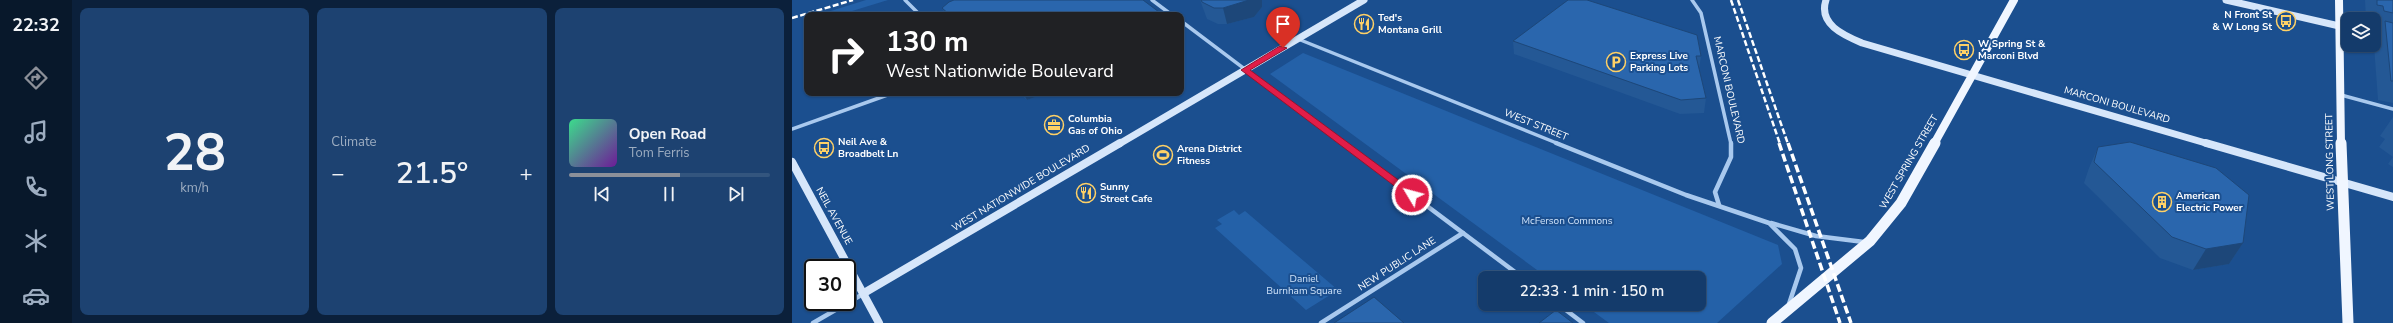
<!DOCTYPE html>
<meta charset="utf-8">
<style>
body{margin:0;font-family:"Nunito Sans",sans-serif;background:#1d4271;color:#f1f3f6;height:100vh;display:flex;flex-direction:column;font-size:15px;white-space:nowrap}
*{box-sizing:border-box;margin:0}
p{font-size:13px;color:#9dadc1}
.icon{flex:none;width:22px;height:22px;fill:none;stroke:currentColor;stroke-width:2;stroke-linecap:round;stroke-linejoin:round}
.map{position:relative;flex:1;overflow:hidden}
.sheet{display:flex;flex-direction:column;gap:8px;padding:8px;background:#0b203b;width:720px}
.sheet>*{flex:none}
.hud{position:absolute;left:12px;top:12px;width:380px;height:84px;border-radius:8px;box-shadow:0 1px 3px #0004,0 0 0 1px #33557e;background:#202124;color:#fff;overflow:hidden}
.controls{position:absolute;left:1549px;top:12px;display:grid;gap:8px}
.controls a{display:grid;place-items:center;width:40px;height:40px;border-radius:8px;background:#143b6b;box-shadow:0 1px 3px #0004,0 0 0 1px #33557e;font-size:20px}
.speed{position:absolute;left:12px;top:259px;display:flex;gap:8px;font-size:20px;font-weight:700;text-align:center}
.speed>*{display:grid;place-content:center;width:52px;height:52px;border-radius:50%;background:#143b6b;box-shadow:0 1px 3px #0004,0 0 0 1px #33557e;line-height:1}
.speed .limit{border:2px solid #111;border-radius:6px;background:#fff;color:#111}
.pin{position:absolute;display:grid;place-items:center;width:34px;height:34px;color:#fff;margin:-41px -17px;border-radius:50% 50% 50% 0;rotate:-45deg;box-shadow:0 0 4px #0007}
.pin .icon{rotate:45deg}
.me{position:absolute;width:44px;margin:-22px;rotate:307deg;stroke-linejoin:round;filter:drop-shadow(0 0 3px #0008)}
.turn{display:flex;align-items:center;gap:14px;height:84px;padding:0 16px;font-size:18px}
.turn .icon{width:52px;height:52px;stroke-width:2.5}
.turn b{display:block;font-size:28px;line-height:34px}
.big{font-size:30px;font-weight:600;line-height:1.1}
.sheet .tile{flex:1;display:flex;flex-direction:column;justify-content:center;gap:6px;min-width:0;padding:0 14px;border-radius:8px;background:#1d4271}
.sheet .dial{align-items:center;gap:0}
.dial b{font-size:52px;line-height:1}
.song{display:flex;align-items:center;gap:12px}
.cover{width:48px;height:48px;border-radius:6px;background:linear-gradient(135deg,hsl(150 70% 55%),hsl(280 70% 35%))}
.played{height:4px;border-radius:2px;background:linear-gradient(90deg,#8c9099 55%,#33557e 55%)}
.keys{display:flex;justify-content:space-around;direction:ltr}
.heat{display:flex;justify-content:space-between;align-items:center;font-size:22px;direction:ltr}
.sheet .tiles{flex:1;display:grid;gap:8px;grid-template-columns:repeat(3,1fr)}
.trip{position:absolute;left:686px;top:271px;width:228px;height:40px;border-radius:8px;background:#143b6b;box-shadow:0 1px 3px #0004,0 0 0 1px #33557e;font-weight:600;line-height:40px;text-align:center}
main{display:flex;flex:1;min-height:0}
.dock{display:flex;flex-direction:column;width:72px;justify-content:space-around;align-items:center;background:#08182b;color:#9dadc1}
.dock .icon{width:28px;height:28px}
.dock .active{color:#8c9099}
.dock b{font-size:18px;color:#f1f3f6}
.map>svg:first-child{display:block}
.green{fill:#2461a8}
.lines{fill:none;stroke-linecap:round;stroke-linejoin:round}
.street-far1{stroke:#a9c9ee;stroke-width:3.5}
.street{stroke:#a9c9ee;stroke-width:4.5}
.secondary-far1{stroke:#d6e6fa;stroke-width:7}
.secondary{stroke:#d6e6fa;stroke-width:8}
.primary-far1{stroke:#f0f6ff;stroke-width:8}
.primary{stroke:#f0f6ff;stroke-width:11}
.rail-far1{stroke:#fff;stroke-width:2.5;stroke-dasharray:6 2.5;stroke-linecap:butt}
.rail{stroke:#fff;stroke-width:3.5;stroke-dasharray:8 3.5;stroke-linecap:butt}
.wall{fill:#245895}
.shaded-wall{fill:#1d4779}
.building{fill:#2a66ad;stroke:#1d4779}
.route{fill:#e11d48;stroke:#92132f}
.labels{text-anchor:middle;dominant-baseline:central;stroke-width:4;stroke-linejoin:round;paint-order:stroke}
.poi-label{font-size:10px;font-weight:bold;fill:#fff;stroke:#1b4f8f;text-anchor:start}
.street-label{font-size:10px;fill:#fff;stroke:#1b4f8f}
.park-label{font-size:10px;fill:#cfe3fa;stroke:#1b4f8f}
</style>
<main>
<nav class="dock">
<b>22:32</b>
<svg class="icon active" aria-label="directions" viewBox="0 0 24 24"><path d="M12 3l9 9-9 9-9-9zM9 14v-3h6M13 9l2 2-2 2"/></svg>
<svg class="icon" aria-label="music" viewBox="0 0 24 24"><path d="M9 18V5l10-2v13"/><circle cx="6" cy="18" r="3"/><circle cx="16" cy="16" r="3"/></svg>
<svg class="icon" aria-label="phone" viewBox="0 0 24 24"><path d="M5 4h4l2 5-3 2q2 4 5 5l2-3 5 2v4C11 20 4 13 5 4z"/></svg>
<svg class="icon" aria-label="climate" viewBox="0 0 24 24"><path d="M12 3v18M4 7l16 10M4 17L20 7"/></svg>
<svg class="icon" aria-label="car" viewBox="0 0 24 24"><path d="M5 17H2v-5l4-1 3-4h7l3 4 3 1v5h-3M9 17h6M6 11h13"/><circle cx="7" cy="17" r="2"/><circle cx="17" cy="17" r="2"/></svg>
</nav>
<section class="sheet">
<div class="tiles">
<div class="tile dial"><b>28</b><p>km/h</p></div>
<div class="tile"><p>Climate</p>
<div class="heat"><a>−</a><b class="big">21.5°</b><a>+</a></div>
</div>
<div class="tile">
<div class="song"><i class="cover"></i><div><b>Open Road</b><p>Tom Ferris</p></div></div>
<div class="played"></div>
<div class="keys"><svg class="icon" aria-label="previous" viewBox="0 0 24 24"><path d="M18 5L8 12l10 7zM5 5v14"/></svg><svg class="icon" aria-label="pause" viewBox="0 0 24 24"><path d="M8 5v14M16 5v14"/></svg><svg class="icon" aria-label="next" viewBox="0 0 24 24"><path d="M6 5l10 7-10 7zM19 5v14"/></svg></div>
</div>
</div>
</section>
<div class="map">
<svg width="1601" height="323" viewBox="0 0 1601 323">
<rect width="100%" height="100%" fill="#1b4f8f"/>
<g class="green">
<path d="M74 0H96L47 15H26Z"/>
<path d="M511 53 986 245 990 264 925 323H817L791 304H907V278H756L478 74Z"/>
<path d="M442 210 447 215 453 211 546 290 514 310 423 228 430 224 425 220Z"/>
</g>
<g class="lines">
<g class="street-far1">
<path d="M113 0 128 15"/>
<path d="M360 0 380 15"/>
<path d="M900 0 909 13 939 144"/>
<path d="M147 15 158 11"/>
<path d="M389 21 552 144"/>
<path d="M506 39 767 144"/>
<path d="M1549 95 1601 109"/>
<path d="M0 129 101 93"/>
</g>
<g class="street">
<path d="M551 143 731 278"/>
<path d="M764 143 894 195 977 223 1003 249 1009 268 997 304"/>
<path d="M927 205 923 192 939 157V143"/>
<path d="M979 223 1024 236 1072 242"/>
<path d="M766 304 791 323"/>
<path d="M21 323 71 294"/>
<path d="M529 323 671 233"/>
</g>
<g class="secondary-far1">
<path d="M1034 0C1026 24 1051 35 1070 43L1417 144"/>
<path d="M1434 0 1556 28"/>
<path d="M1582 34 1601 39"/>
<path d="M327 144 572 0"/>
</g>
<g class="secondary">
<path d="M1414 143 1601 197"/>
<path d="M0 162 87 323"/>
<path d="M72 293 328 143"/>
</g>
<g class="primary-far1">
<path d="M1547 0 1549 144"/>
<path d="M1142 144 1222 0"/>
</g>
<g class="primary">
<path d="M1549 143 1556 323"/>
<path d="M980 323 1078 241 1109 203 1143 143"/>
</g>
<g class="rail-far1">
<path d="M939 0 988 144"/>
<path d="M946 0 996 144"/>
<path d="M0 18 61 0"/>
</g>
<g class="rail">
<path d="M987 143 1048 323"/>
<path d="M996 143 1059 323"/>
</g>
</g>
<g class="wall">
<path d="M408 0H470V7L462 17 435 24H426L415 19Z"/>
<path d="M1573 0H1601V103L1586 100 1582 45V38L1586 31 1582 30V19H1574Z"/>
<path d="M150 8 371 15H154Z"/>
<path d="M721 41 909 56 907 70 914 98 912 113 888 114 722 54Z"/>
<path d="M227 93H254L235 100Z"/>
<path d="M1601 117V167L1596 164 1601 157 1587 147 1593 139 1588 136Z"/>
<path d="M1306 147 1451 243 1437 264 1401 270 1368 258 1292 183 1297 168Z"/>
</g>
<g class="shaded-wall">
<path d="M457 0H470V7L462 17 435 24 431 8Z"/>
<path d="M231 93H254L235 100Z"/>
<path d="M1451 243 1437 264 1401 270 1414 249Z"/>
</g>
<g class="building">
<path d="M162 0H351L371 15H158L150 8 157 2Z"/>
<path d="M409 0H457L431 8H422L410 2Z"/>
<path d="M776 0H795L905 35 909 56H904L914 98 889 100 721 41Z"/>
<path d="M1585 0H1601V13L1592 11 1591 6 1585 5Z"/>
<path d="M1593 21 1601 23V81H1599Z"/>
<path d="M1338 142 1424 168 1457 195 1451 243 1414 249 1380 237 1302 162 1306 147Z"/>
<path d="M582 297 612 323H542Z"/>
<path d="M764 310 781 323H747Z"/>
</g>
<path class="route" d="M488 46 495 48 458 70 624 193V197H617L449 70Z"/>
<defs>
<g id="bus-ring" transform="scale(1)"><circle r="9.5" fill="#1b4f8f" stroke="#ffd166" stroke-width="1.5"/><path d="M-5-6H5V4H4V6H2V4H-2V6H-4V4H-5ZM-3.5-4V0h7V-4ZM-3.5 1.2v1.5H-2V1.2ZM2 1.2v1.5H3.5V1.2Z" fill="#ffd166"/></g>
<g id="restaurant-ring" transform="scale(1)"><circle r="9.5" fill="#1b4f8f" stroke="#ffd166" stroke-width="1.5"/><path d="M-5-6h1v4h1v-4h1v4h1v-4h1v5L-1.5 .5V6h-2V.5L-5-1ZM5-6V6H3V1.5H1.5Q1.5-4 5-6Z" fill="#ffd166"/></g>
<g id="parking-ring" transform="scale(1)"><circle r="9.5" fill="#1b4f8f" stroke="#ffd166" stroke-width="1.5"/><path d="M-3.5-5.5H1a3.5 3.5 0 0 1 0 7H-1V5.5H-3.5ZM-1-3.4V-.6H.8a1.4 1.4 0 0 0 0-2.8Z" fill="#ffd166"/></g>
<g id="office-ring" transform="scale(1)"><circle r="9.5" fill="#1b4f8f" stroke="#ffd166" stroke-width="1.5"/><path d="M-6-3h4V-5.5h4V-3h4V5H-6ZM-1-4.5V-3h2v-1.5ZM-6 0V1H6V0Z" fill="#ffd166"/></g>
<g id="stadium-ring" transform="scale(1)"><circle r="9.5" fill="#1b4f8f" stroke="#ffd166" stroke-width="1.5"/><path d="M0-5a6.5 5 0 1 0 0 10a6.5 5 0 1 0 0-10ZM-3.5-1.8h7v3.6h-7Z" fill="#ffd166"/></g>
<g id="building-ring" transform="scale(1)"><circle r="9.5" fill="#1b4f8f" stroke="#ffd166" stroke-width="1.5"/><path d="M-4-6H4V6H1V3H-1V6H-4ZM-2.5-4.3h1.7v1.8h-1.7ZM.8-4.3h1.7v1.8H.8ZM-2.5-1h1.7V.8h-1.7ZM.8-1h1.7V.8H.8Z" fill="#ffd166"/></g>
</defs>
<g fill-rule="evenodd">
<use href="#bus-ring" x="1494" y="21"/>
<use href="#restaurant-ring" x="572" y="24"/>
<use href="#bus-ring" x="1172" y="50"/>
<use href="#parking-ring" x="824" y="62"/>
<use href="#office-ring" x="262" y="125"/>
<use href="#bus-ring" x="32" y="148"/>
<use href="#stadium-ring" x="371" y="155"/>
<use href="#restaurant-ring" x="294" y="193"/>
<use href="#building-ring" x="1370" y="202"/>
</g>
<g class="labels">
<g class="poi-label">
<text x="1480" y="15" text-anchor="end">N Front St<tspan x="1480" dy="12">&amp; W Long St</tspan></text>
<text x="586" y="18">Ted's<tspan x="586" dy="12">Montana Grill</tspan></text>
<text x="1186" y="44">W Spring St &amp;<tspan x="1186" dy="12">Marconi Blvd</tspan></text>
<text x="838" y="56">Express Live<tspan x="838" dy="12">Parking Lots</tspan></text>
<text x="276" y="119">Columbia<tspan x="276" dy="12">Gas of Ohio</tspan></text>
<text x="46" y="142">Neil Ave &amp;<tspan x="46" dy="12">Broadbelt Ln</tspan></text>
<text x="385" y="149">Arena District<tspan x="385" dy="12">Fitness</tspan></text>
<text x="308" y="187">Sunny<tspan x="308" dy="12">Street Cafe</tspan></text>
<text x="1384" y="196">American<tspan x="1384" dy="12">Electric Power</tspan></text>
</g>
<g class="street-label">
<text transform="translate(937 90) rotate(77)">MARCONI BOULEVARD</text>
<text transform="translate(1325 105) rotate(16)">MARCONI BOULEVARD</text>
<text transform="translate(744 125) rotate(22)">WEST STREET</text>
<text transform="translate(1117 162) rotate(-60)">WEST SPRING STREET</text>
<text transform="translate(1538 162) rotate(-91)">WEST LONG STREET</text>
<text transform="translate(229 188) rotate(-31)">WEST NATIONWIDE BOULEVARD</text>
<text transform="translate(42 216) rotate(61)">NEIL AVENUE</text>
<text transform="translate(605 264) rotate(-33)">NEW PUBLIC LANE</text>
</g>
<g class="park-label">
<text x="775" y="221">McFerson Commons</text>
<text x="512" y="279">Daniel<tspan x="512" dy="12">Burnham Square</tspan></text>
</g>
</g>
</svg>
<div class="controls">
<a><svg class="icon" aria-label="layers" viewBox="0 0 24 24"><path d="M12 4l9 5-9 5-9-5zM3 14l9 5 9-5"/></svg></a>
</div>
<div class="speed"><div class="limit">30</div></div>
<div class="pin" style="left:491px;top:48px;background:#d93025"><svg class="icon" aria-label="arrive" viewBox="0 0 24 24"><path d="M6 21V4h12l-3 4 3 4H6"/></svg></div>
<svg class="me" style="left:620px;top:195px" viewBox="-20 -20 40 40"><circle r="17" fill="#e11d48" stroke="#fff" stroke-width="3"/><path d="M0-11L8 9 0 5-8 9z" fill="#fff"/></svg>
<div class="trip">22:33 · 1 min · 150 m</div>
<div class="hud">
<div class="turn"><svg class="icon" aria-label="right" viewBox="0 0 24 24"><path d="M7 20v-9h11M14 6l5 5-5 5"/></svg><div><b>130 m</b>West Nationwide Boulevard</div></div>
</div>
</div>
</main>
